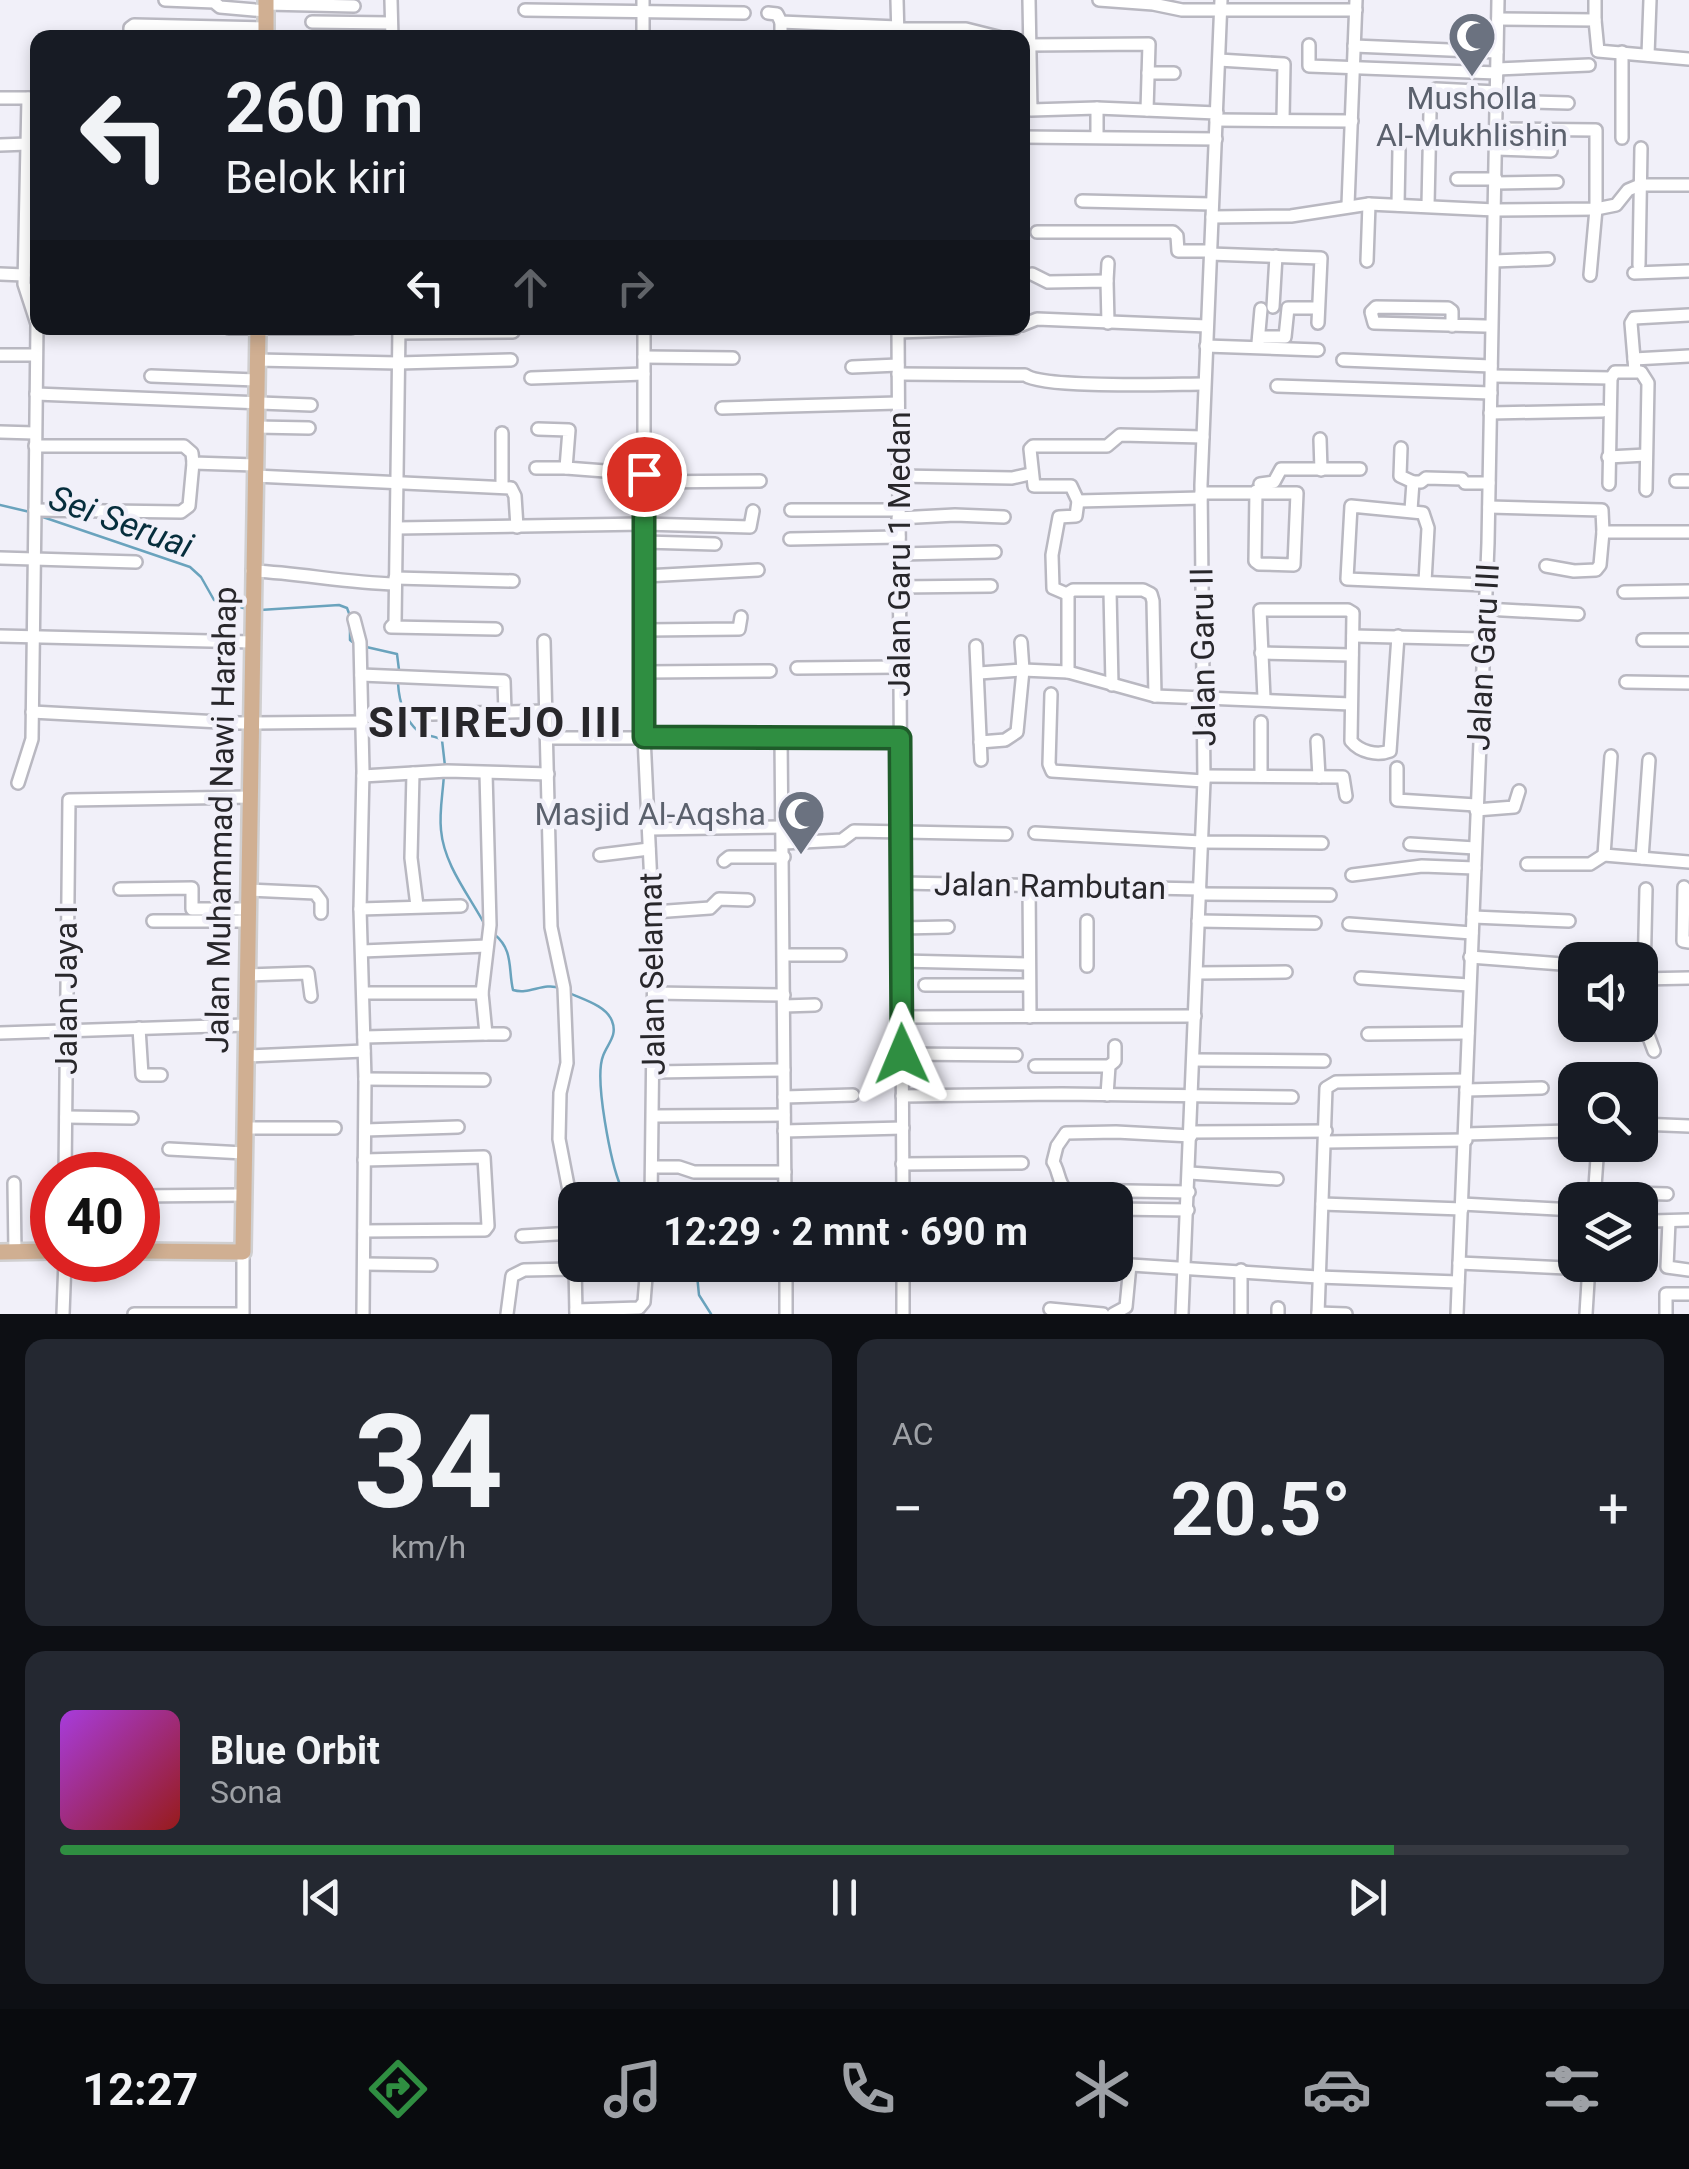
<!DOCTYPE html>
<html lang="id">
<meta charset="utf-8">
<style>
body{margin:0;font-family:Roboto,sans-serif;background:#242831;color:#f1f3f6;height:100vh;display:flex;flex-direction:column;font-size:38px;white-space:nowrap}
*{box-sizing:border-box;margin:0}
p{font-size:32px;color:#9ea1a6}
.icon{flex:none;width:55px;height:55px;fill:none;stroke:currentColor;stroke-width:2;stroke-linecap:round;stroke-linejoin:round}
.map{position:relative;height:1314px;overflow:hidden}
.details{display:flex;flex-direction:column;gap:25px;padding:25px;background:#0d0f14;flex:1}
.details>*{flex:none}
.guide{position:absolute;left:30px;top:30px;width:1000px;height:305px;border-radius:20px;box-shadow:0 5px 15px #0003;background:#171b24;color:#f1f3f6;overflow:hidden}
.buttons{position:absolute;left:1558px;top:942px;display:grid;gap:20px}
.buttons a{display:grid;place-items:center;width:100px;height:100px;border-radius:20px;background:#171b24;box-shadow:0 5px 15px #0003;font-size:50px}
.speed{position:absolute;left:30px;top:1152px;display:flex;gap:20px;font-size:50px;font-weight:700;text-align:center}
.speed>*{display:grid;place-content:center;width:130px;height:130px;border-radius:50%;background:#171b24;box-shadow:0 5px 15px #0003;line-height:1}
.speed .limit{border:15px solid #d22;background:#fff;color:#111}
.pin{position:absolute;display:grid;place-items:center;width:85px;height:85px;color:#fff;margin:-42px;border:5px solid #fff;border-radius:50%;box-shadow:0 2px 10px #0007}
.me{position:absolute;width:110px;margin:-55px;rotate:359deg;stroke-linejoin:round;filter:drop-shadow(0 0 8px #0008)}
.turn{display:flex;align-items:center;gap:35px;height:210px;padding:0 30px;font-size:45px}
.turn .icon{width:130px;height:130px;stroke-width:2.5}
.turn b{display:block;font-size:70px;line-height:85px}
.lanes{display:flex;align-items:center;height:95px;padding:0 30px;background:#0003;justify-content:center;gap:50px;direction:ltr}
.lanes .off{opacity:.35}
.big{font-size:75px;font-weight:700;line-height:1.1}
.details .tile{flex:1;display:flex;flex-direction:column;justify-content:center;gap:15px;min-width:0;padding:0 35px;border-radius:20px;background:#242831}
.details .dial{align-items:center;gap:0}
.dial b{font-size:130px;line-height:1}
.song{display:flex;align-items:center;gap:30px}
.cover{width:120px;height:120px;border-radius:15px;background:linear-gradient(135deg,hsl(280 70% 55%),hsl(0 70% 35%))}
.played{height:10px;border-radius:5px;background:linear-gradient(90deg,#2f8e41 85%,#363941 85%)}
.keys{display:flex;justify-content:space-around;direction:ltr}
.heat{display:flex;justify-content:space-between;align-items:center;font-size:55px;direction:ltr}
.details .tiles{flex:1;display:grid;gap:25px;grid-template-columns:1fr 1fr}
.tile:last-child{grid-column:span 2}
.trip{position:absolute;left:558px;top:1182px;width:575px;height:100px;border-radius:20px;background:#171b24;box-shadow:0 5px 15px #0003;font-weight:700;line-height:100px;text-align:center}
.dock{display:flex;height:160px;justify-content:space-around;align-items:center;background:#090b0e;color:#9ea1a6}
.dock .icon{width:70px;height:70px}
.dock .active{color:#2f8e41}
.dock b{font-size:45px;color:#f1f3f6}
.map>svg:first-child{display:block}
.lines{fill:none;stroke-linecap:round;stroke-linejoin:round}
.stream{stroke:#6aa3bd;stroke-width:2.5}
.minor-casing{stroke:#b9b8c1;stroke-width:16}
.major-casing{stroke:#d0cfd0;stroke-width:20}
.minor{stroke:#fff;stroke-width:11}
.major{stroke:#d0af92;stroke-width:15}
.route-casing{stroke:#1f5c2a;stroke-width:25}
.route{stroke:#2f8e41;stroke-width:18}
.labels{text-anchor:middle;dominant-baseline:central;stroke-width:9;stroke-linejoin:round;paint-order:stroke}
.worship-label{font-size:32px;fill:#5b616d;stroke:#f1f0f9}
.street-label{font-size:32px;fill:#28272b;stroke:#f1f0f9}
.water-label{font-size:35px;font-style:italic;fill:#062e3c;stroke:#f1f0f9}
.district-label{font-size:42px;font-weight:bold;letter-spacing:2.5px;fill:#28272b;stroke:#f1f0f9}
</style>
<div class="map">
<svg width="1689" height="1314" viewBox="0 0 1689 1314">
<rect width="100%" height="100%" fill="#f1f0f9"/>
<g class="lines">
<g class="stream">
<path d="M0 505 30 512"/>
<path d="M37 515 190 567 201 577 214 600 247 609"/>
<path d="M260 610 339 605 347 608 350 616"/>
<path d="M350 624V640L355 644"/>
<path d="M362 646 397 654 399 670"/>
<path d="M398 683C399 701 404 719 418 731 425 737 435 735 442 740L445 766"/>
<path d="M444 774C443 793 439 812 441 830 444 865 469 895 485 925"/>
<path d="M494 934C514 950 508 969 513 990 530 995 543 982 560 988"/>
<path d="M567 992C581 999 606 1005 612 1021 618 1036 607 1044 603 1056 594 1079 611 1164 621 1187H633L641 1194H648"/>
<path d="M696 1265 699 1295 711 1314"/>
</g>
<g class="minor-casing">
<g id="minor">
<path d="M165 0 214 2 220 7 266 11"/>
<path d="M391 0 392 38"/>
<path d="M643 0V38"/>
<path d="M897 0 898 38"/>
<path d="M1029 0 1031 110 1097 108 1217 113"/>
<path d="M1099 0 1153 4 1182 10H1356"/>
<path d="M266 4 354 6"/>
<path d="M525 10 744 13"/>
<path d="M768 13 777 14 781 22 897 27"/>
<path d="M1498 19 1595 20 1598 51 1689 59"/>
<path d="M1595 20V0"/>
<path d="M312 22 391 23"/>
<path d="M897 29H966L1002 38"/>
<path d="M130 38V28L134 25 266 28"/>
<path d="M781 38V22"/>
<path d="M1029 45 1149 44 1147 110"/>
<path d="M1309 45V66L1497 73"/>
<path d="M1354 46 1497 52"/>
<path d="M1622 52V138"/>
<path d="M1648 55 1650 0"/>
<path d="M1219 60 1284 64 1283 119"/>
<path d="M1497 69 1589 65"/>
<path d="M1148 73H1174"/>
<path d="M1436 89 1497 92"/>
<path d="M0 98H38"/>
<path d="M1497 101 1568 103"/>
<path d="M1097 108V136"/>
<path d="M1216 120 1352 121"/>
<path d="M1497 129 1596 130V209L1590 275"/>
<path d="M1022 137 1216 139"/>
<path d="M0 145 28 144"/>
<path d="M1497 149 1551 151"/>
<path d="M1457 179H1496"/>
<path d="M1496 183 1557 182"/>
<path d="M1082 201 1212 204"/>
<path d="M1348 205 1356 0"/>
<path d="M1398 205 1399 150"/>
<path d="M1428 205 1430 112"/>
<path d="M1212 217 1291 216 1369 204 1495 210 1596 209 1616 205 1628 190 1640 185H1689"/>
<path d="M1037 232H1173L1177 236 1178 251H1210"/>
<path d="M1210 254 1321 258 1318 323"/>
<path d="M1367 261 1369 204"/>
<path d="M1494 261 1548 259"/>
<path d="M1639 265 1641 148"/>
<path d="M1634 273 1689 271"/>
<path d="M0 274 24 275"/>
<path d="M1032 274 1048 282 1107 281 1108 323"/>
<path d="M1107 281 1108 263"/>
<path d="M1273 307 1276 256"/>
<path d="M1022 325 1037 319 1207 326"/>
<path d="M1452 326V311L1448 308 1376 307 1371 312 1374 323 1485 326H1491"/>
<path d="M229 328H351"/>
<path d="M399 328 395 623 391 627 496 629"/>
<path d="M644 328V737L654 948 651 1200"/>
<path d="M898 328 903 1200"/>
<path d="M898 332 1015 328"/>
<path d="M399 333 513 332"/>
<path d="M1259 337H1285L1288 308H1318"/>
<path d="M1258 343 1261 309"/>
<path d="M1206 346 1318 350"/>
<path d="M0 355H36"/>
<path d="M644 357 733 358"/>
<path d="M1634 359 1689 356"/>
<path d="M257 360 398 363 511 360"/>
<path d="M1343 360 1491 366"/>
<path d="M852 367 898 365"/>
<path d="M1635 371 1631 323 1634 318 1689 315"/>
<path d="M898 374 1025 375C1044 389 1173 384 1204 384"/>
<path d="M151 376 257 380"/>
<path d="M1492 376 1611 378 1615 372H1641L1648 383 1646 490"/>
<path d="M531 378 644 374"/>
<path d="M1277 386 1491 393"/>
<path d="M36 394 311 405"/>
<path d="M722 408 898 403"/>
<path d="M1490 413 1603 411"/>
<path d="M256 427 309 428"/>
<path d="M538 429 569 430 566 468 644 474"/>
<path d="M0 432 35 433"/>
<path d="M1320 439 1321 470"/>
<path d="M35 446H184L192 453 193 463 255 465"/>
<path d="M1401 448 1400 476 1413 482 1411 510"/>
<path d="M1608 457 1646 455"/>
<path d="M536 468H566"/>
<path d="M255 476 511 488 515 496 517 527"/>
<path d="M898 476 1012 478 1030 474"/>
<path d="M1676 481H1689"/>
<path d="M644 482 760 481"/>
<path d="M1413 482H1421L1426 478 1462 479 1465 483H1489"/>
<path d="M1260 484 1274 482 1281 469H1360"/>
<path d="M1609 484 1611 378"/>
<path d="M502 487V433"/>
<path d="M1201 493H1297L1294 565 1259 564 1255 561 1256 491"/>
<path d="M1078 501 1201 498"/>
<path d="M1489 507 1602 510 1603 532"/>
<path d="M35 510 181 512 189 506 193 463"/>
<path d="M791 510H899"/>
<path d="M898 518 955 515 1004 517"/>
<path d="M397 528 644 524 750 527 753 511"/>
<path d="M790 539 899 537"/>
<path d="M644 542 715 544"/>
<path d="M899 554 995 552"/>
<path d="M0 558 136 562"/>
<path d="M1546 566 1574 571 1596 570 1600 565 1603 532H1689"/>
<path d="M252 571C300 573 346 583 395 584"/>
<path d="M645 576 758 570"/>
<path d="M395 578 513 581"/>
<path d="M1425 582 1428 528 1423 513 1351 506 1347 579 1485 585"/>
<path d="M899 587 991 586"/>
<path d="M1110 591 1112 685"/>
<path d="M1624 592 1689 591"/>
<path d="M1067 594 1053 588 1052 555 1059 517 1076 516 1078 501 1071 486H1034L1030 449 1033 446H1107L1120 435 1203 437"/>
<path d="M1485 609 1578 614"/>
<path d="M354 619 360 642 363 771 360 909 365 1079 363 1314"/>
<path d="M646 630 739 629 741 617"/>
<path d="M0 636 252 642"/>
<path d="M1353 636 1483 639"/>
<path d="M1643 640H1689"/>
<path d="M544 641 551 927 564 988 567 1063 560 1093 559 1139 571 1201 575 1264"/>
<path d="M976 646 981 760"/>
<path d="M1261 653 1352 655"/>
<path d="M797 668 899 667"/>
<path d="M645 672 770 671"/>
<path d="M1068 672V593L1073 590H1143L1151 594 1153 601 1155 696"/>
<path d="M979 673 1023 670 1068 672 1155 696 1351 704"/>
<path d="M361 675 504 681 505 712"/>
<path d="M1626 682 1689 683"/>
<path d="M1051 694 1049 764 1052 771 1204 781"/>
<path d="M1264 698 1260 610H1348L1353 613 1351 741C1360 752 1377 756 1390 751L1398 636"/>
<path d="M32 712 239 723 362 722"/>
<path d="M432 714 546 711"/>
<path d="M781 737 785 1200"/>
<path d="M547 738H900"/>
<path d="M1317 741 1319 777"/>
<path d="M980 742 1005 740 1017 732 1023 670 1021 642"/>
<path d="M1397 768V800L1476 805"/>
<path d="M413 773 411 858 417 906"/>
<path d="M363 776 447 771 548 774"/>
<path d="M1204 776 1343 777 1346 796"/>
<path d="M1261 776V722"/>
<path d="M18 783 32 739 35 510 37 324 24 284 28 98"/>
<path d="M1476 810 1514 807 1519 791"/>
<path d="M649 829 784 827"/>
<path d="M1035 833 1201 842 1322 843"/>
<path d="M784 843 842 840 854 831 1006 834"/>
<path d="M1410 844 1475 848"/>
<path d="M600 855 649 849"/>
<path d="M1604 855 1611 756"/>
<path d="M1642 858 1649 760"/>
<path d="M724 861 729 857H784"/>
<path d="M1527 864H1590L1604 855 1689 862"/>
<path d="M1352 875 1422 866 1475 868"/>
<path d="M901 883 1200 889"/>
<path d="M1029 883 1030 1017"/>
<path d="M1684 887 1683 941 1689 942"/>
<path d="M120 889 192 888V909H249"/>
<path d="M250 890 315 893 321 901V913"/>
<path d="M1200 894 1330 895"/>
<path d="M360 909 461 906"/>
<path d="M654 912 710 908 719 899 748 900"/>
<path d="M1473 917 1569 921"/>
<path d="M153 921H249"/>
<path d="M1087 921V966"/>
<path d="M1198 921 1315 923"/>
<path d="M1349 924 1472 933"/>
<path d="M901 928 948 927"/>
<path d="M362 951 487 946"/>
<path d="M784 955H840"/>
<path d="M1470 957 1575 965"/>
<path d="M901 961 1029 964"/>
<path d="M1197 973 1286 972"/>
<path d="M248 975 308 973 311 996"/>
<path d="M1361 978 1469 985"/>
<path d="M1644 978 1646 889"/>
<path d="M1640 979 1689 978"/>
<path d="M925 985H1029"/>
<path d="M363 993H482"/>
<path d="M654 993 784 995"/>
<path d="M784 1006 815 1005"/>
<path d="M1640 1013 1654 1051"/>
<path d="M902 1017 1195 1016"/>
<path d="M139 1028 142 1075H161"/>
<path d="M0 1033 246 1025"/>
<path d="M486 1034H504"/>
<path d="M1368 1034 1468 1033"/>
<path d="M364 1037 486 1034 482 993 490 925 486 773"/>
<path d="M902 1054 1016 1055"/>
<path d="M246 1056 364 1051"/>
<path d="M1194 1060 1324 1061"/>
<path d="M1035 1066H1109"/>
<path d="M654 1072 784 1070"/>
<path d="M365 1079 484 1080"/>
<path d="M1466 1090 1542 1088"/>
<path d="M1107 1095 1109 1066 1115 1061V1046"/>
<path d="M902 1096 1062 1094 1292 1097"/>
<path d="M784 1097 853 1095"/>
<path d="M654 1116 784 1115"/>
<path d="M66 1117 132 1118"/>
<path d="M1640 1124 1689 1126"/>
<path d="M244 1128H335"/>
<path d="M365 1130 458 1127"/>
<path d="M784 1131 903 1128"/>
<path d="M1191 1132 1326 1131"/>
<path d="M1466 1134 1569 1131"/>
<path d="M1326 1142 1466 1140"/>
<path d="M169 1149 244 1153"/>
<path d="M902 1164 1022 1163"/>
<path d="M652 1167H679L694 1172H785"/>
<path d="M1190 1173 1277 1179"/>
<path d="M65 1175 69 800 251 797"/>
<path d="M14 1183 15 1252"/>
<path d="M903 1191 1015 1192"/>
<path d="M1189 1192 1066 1190C1058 1183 1059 1170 1053 1162L1057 1146 1066 1133 1116 1132 1191 1136"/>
<path d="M1595 1192 1667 1194"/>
<path d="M1651 1194 1649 1216 1652 1221 1689 1220"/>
<path d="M138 1196 244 1195"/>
<path d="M651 1196H681L686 1200"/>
<path d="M1594 1200 1598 1145"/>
<path d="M1322 1204 1462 1209"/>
<path d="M1462 1204 1575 1210"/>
<path d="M1115 1209 1188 1210"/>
<path d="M1669 1221 1667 1267 1689 1270"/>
<path d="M364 1231 485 1230 488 1226 484 1157 364 1160"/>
<path d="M522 1236 573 1233"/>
<path d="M1459 1263 1588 1269"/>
<path d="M364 1264 431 1265"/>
<path d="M1115 1264 1318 1277 1458 1282"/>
<path d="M575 1265 576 1314"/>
<path d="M786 1265V1314"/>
<path d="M903 1265V1314"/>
<path d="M1050 1309 1103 1314"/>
<path d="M576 1310 639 1308 644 1302 647 1265"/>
<path d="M1318 1313 1346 1314"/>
<path d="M63 1314 65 1260"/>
<path d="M134 1314H243V1252"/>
<path d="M507 1314 512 1276 524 1270 575 1269"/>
<path d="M1113 1314 1126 1307 1130 1265"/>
<path d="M1182 1314 1204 781 1201 485 1221 0"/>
<path d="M1241 1314V1270"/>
<path d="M1278 1314V1308"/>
<path d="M1318 1314 1326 1088 1336 1082 1466 1080"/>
<path d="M1457 1314 1488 543 1498 0"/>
<path d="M1586 1314 1589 1265"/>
<path d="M1666 1314V1294H1689"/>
</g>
</g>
<g class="major-casing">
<g id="major">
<path d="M266 38V0"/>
<path d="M138 1251 243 1252 258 328"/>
<path d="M0 1252 52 1251"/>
</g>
</g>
<use href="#minor" class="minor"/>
<use href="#major" class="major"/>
</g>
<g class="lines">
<g class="route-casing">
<path id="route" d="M644 474V737L900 738 902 1054"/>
</g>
<use href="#route" class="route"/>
</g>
<defs>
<g id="mosque-pin" transform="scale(2.5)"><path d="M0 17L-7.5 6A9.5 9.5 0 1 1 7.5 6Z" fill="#6b7280" stroke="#f1f0f9"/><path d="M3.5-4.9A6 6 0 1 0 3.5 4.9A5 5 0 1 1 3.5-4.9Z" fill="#fff"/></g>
</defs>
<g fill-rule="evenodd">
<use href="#mosque-pin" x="1472" y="36"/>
<use href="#mosque-pin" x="801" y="814"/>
</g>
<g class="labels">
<g class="worship-label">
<text x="1472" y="98">Musholla<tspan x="1472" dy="37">Al-Mukhlishin</tspan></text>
<text x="766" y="814" text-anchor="end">Masjid Al-Aqsha</text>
</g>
<g class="street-label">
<text transform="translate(899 554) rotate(-90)">Jalan Garu 1 Medan</text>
<text transform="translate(1203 657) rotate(-91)">Jalan Garu II</text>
<text transform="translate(1483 657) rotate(-87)">Jalan Garu III</text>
<text transform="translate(221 820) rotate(-89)">Jalan Muhammad Nawi Harahap</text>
<text transform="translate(1050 886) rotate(1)">Jalan Rambutan</text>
<text transform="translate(652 974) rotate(-91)">Jalan Selamat</text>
<text transform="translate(66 990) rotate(-90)">Jalan Jaya I</text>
</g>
<g class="water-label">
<text transform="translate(121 522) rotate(20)">Sei Seruai</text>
</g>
<g class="district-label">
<text x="496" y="722">SITIREJO III</text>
</g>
</g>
</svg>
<div class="buttons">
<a><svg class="icon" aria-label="sound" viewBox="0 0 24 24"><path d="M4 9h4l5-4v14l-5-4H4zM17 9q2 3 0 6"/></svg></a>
<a><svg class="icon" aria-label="search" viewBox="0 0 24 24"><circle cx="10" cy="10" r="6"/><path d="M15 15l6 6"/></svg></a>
<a><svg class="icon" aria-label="layers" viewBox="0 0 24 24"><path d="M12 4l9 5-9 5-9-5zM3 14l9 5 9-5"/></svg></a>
</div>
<div class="speed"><div class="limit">40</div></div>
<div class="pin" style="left:644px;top:474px;background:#d93025"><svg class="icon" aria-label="arrive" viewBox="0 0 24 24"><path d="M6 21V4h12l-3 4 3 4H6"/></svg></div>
<svg class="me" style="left:902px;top:1054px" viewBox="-20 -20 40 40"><path d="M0-17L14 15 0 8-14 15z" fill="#2f8e41" stroke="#fff" stroke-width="4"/></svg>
<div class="trip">12:29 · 2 mnt · 690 m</div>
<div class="guide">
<div class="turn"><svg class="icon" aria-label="left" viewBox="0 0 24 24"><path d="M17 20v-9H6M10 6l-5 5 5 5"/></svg><div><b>260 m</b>Belok kiri</div></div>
<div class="lanes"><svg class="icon" aria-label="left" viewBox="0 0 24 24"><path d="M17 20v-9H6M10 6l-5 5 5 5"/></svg><svg class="icon off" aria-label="ahead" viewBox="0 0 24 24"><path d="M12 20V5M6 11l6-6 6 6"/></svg><svg class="icon off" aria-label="right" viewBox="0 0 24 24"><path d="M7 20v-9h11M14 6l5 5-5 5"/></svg></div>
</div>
</div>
<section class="details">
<div class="tiles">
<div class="tile dial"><b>34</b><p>km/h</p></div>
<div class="tile"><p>AC</p>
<div class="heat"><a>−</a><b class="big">20.5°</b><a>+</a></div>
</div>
<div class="tile">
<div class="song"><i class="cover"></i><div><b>Blue Orbit</b><p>Sona</p></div></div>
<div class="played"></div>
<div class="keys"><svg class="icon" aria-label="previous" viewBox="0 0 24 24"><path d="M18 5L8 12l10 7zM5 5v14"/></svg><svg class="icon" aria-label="pause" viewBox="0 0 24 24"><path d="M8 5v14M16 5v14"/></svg><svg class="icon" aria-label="next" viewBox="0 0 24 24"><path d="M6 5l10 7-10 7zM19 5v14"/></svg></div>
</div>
</div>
</section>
<nav class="dock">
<b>12:27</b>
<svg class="icon active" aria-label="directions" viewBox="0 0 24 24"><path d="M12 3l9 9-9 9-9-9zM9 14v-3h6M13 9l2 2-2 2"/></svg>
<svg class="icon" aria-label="music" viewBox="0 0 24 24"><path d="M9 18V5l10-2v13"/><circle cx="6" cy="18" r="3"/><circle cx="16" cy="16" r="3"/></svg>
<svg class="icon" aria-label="phone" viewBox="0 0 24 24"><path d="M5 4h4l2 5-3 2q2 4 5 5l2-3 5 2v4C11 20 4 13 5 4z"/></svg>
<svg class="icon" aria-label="climate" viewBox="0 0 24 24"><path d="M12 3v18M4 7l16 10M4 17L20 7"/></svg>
<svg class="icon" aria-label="car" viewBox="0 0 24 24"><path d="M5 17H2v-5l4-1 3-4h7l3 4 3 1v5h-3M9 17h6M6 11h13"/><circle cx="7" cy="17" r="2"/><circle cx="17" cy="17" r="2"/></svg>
<svg class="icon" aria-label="filters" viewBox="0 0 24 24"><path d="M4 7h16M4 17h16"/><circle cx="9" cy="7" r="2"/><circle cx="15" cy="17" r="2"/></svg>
</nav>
